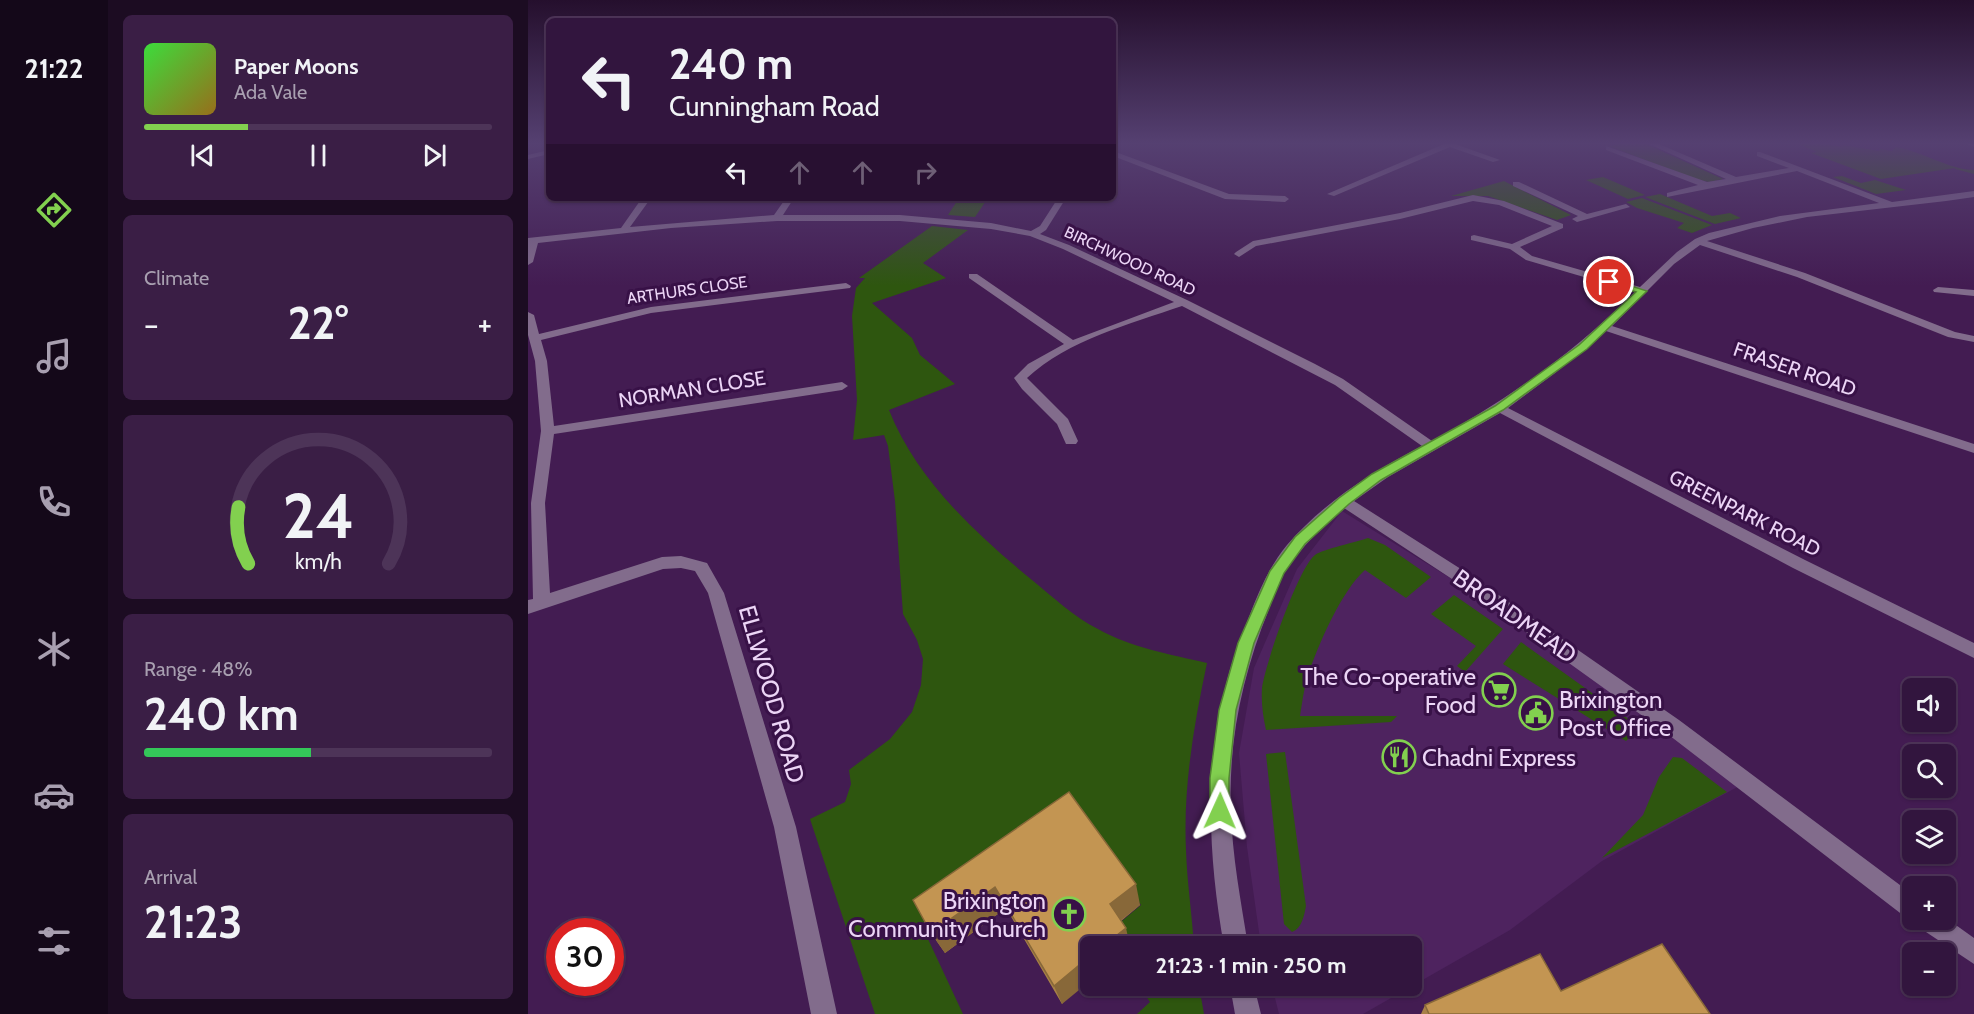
<!DOCTYPE html>
<meta charset="utf-8">
<style>
body{margin:0;font-family:Cabin,sans-serif;background:#3a1e45;color:#f1f3f6;height:100vh;display:flex;flex-direction:column;font-size:22px;white-space:nowrap}
*{box-sizing:border-box;margin:0}
p{font-size:20px;color:#a89fb0}
.icon{flex:none;width:33px;height:33px;fill:none;stroke:currentColor;stroke-width:2;stroke-linecap:round;stroke-linejoin:round}
.map{position:relative;flex:1;overflow:hidden}
.panel{display:flex;flex-direction:column;gap:15px;padding:15px;background:#1c0c22;width:420px}
.panel>*{flex:none}
.guide{position:absolute;left:18px;top:18px;width:570px;height:183px;border-radius:9px;box-shadow:0 2px 4px #0004,0 0 0 2px #4d3458;background:#32153e;color:#f1f3f6;overflow:hidden}
.buttons{position:absolute;left:1374px;top:678px;display:grid;gap:12px}
.buttons a{display:grid;place-items:center;width:54px;height:54px;border-radius:9px;background:#32153e;box-shadow:0 2px 4px #0004,0 0 0 2px #4d3458;font-size:30px}
.speed{position:absolute;left:18px;top:918px;display:flex;gap:12px;font-size:30px;font-weight:700;text-align:center}
.speed>*{display:grid;place-content:center;width:78px;height:78px;border-radius:50%;background:#32153e;box-shadow:0 2px 4px #0004,0 0 0 2px #4d3458;line-height:1}
.speed .limit{border:9px solid #d22;background:#fff;color:#111}
.pin{position:absolute;display:grid;place-items:center;width:51px;height:51px;color:#fff;margin:-26px;border:3px solid #fff;border-radius:50%;box-shadow:0 2px 6px #0007}
.me{position:absolute;width:66px;margin:-33px;rotate:1deg;stroke-linejoin:round;filter:drop-shadow(0 0 4px #0008)}
.turn{display:flex;align-items:center;gap:21px;height:126px;padding:0 24px;font-size:27px}
.turn .icon{width:78px;height:78px;stroke-width:2.5}
.turn b{display:block;font-size:42px;line-height:51px}
.lanes{display:flex;align-items:center;height:57px;padding:0 24px;background:#0003;justify-content:center;gap:30px;direction:ltr}
.lanes .off{opacity:.35}
.big{font-size:45px;font-weight:700;line-height:1.1}
.panel .widget{flex:1;display:flex;flex-direction:column;justify-content:center;gap:9px;min-width:0;padding:0 21px;border-radius:9px;background:#3a1e45}
.panel .dial{align-items:center;gap:0}
.dial svg{height:156px;overflow:visible;fill:none;stroke:#4d3458;stroke-width:7;stroke-linecap:round;text-anchor:middle}
.dial text{fill:#f1f3f6;stroke:none}
.song{display:flex;align-items:center;gap:18px}
.cover{width:72px;height:72px;border-radius:9px;background:linear-gradient(135deg,hsl(120 70% 55%),hsl(40 70% 35%))}
.played{height:6px;border-radius:3px;background:linear-gradient(90deg,#82d04f 30%,#4d3458 30%)}
.keys{display:flex;justify-content:space-around;direction:ltr}
.heat{display:flex;justify-content:space-between;align-items:center;font-size:33px;direction:ltr}
.charge{height:9px;border-radius:4px;background:linear-gradient(90deg,#34c759 48%,#4d3458 0)}
.trip{position:absolute;left:552px;top:936px;width:342px;height:60px;border-radius:9px;background:#32153e;box-shadow:0 2px 4px #0004,0 0 0 2px #4d3458;font-weight:700;line-height:60px;text-align:center}
main{display:flex;flex:1;min-height:0}
.dock{display:flex;flex-direction:column;width:108px;justify-content:space-around;align-items:center;background:#140819;color:#a89fb0}
.dock .icon{width:42px;height:42px}
.dock .on{color:#82d04f}
.dock b{font-size:27px;color:#f1f3f6}
.map>svg:first-child{display:block}
.built{fill:#4e235f}
.green{fill:#2e560f}
.lines{fill:none;stroke-linecap:round;stroke-linejoin:round}
.minor{fill:#826c8c;fill-rule:evenodd}
.wall{fill:#a88047}
.shaded-wall{fill:#886839}
.building{fill:#c39552;stroke:#886839;stroke-width:1.5}
.route{fill:#82d04f;stroke:#548733;stroke-width:1.5}
.labels{text-anchor:middle;dominant-baseline:central;stroke-width:6;stroke-linejoin:round;paint-order:stroke}
.far-street-label{font-size:16px;fill:#ecd5f6;stroke:#381147}
.street-label{font-size:20px;fill:#ecd5f6;stroke:#381147}
.near-street-label{font-size:24px;fill:#ecd5f6;stroke:#381147}
.near-poi-label{font-size:24px;fill:#ecd5f6;stroke:#381147;text-anchor:end}
</style>
<main>
<nav class="dock">
<b>21:22</b>
<svg class="icon on" aria-label="directions" viewBox="0 0 24 24"><path d="M12 3l9 9-9 9-9-9zM9 14v-3h6M13 9l2 2-2 2"/></svg>
<svg class="icon" aria-label="music" viewBox="0 0 24 24"><path d="M9 18V5l10-2v13"/><circle cx="6" cy="18" r="3"/><circle cx="16" cy="16" r="3"/></svg>
<svg class="icon" aria-label="phone" viewBox="0 0 24 24"><path d="M5 4h4l2 5-3 2q2 4 5 5l2-3 5 2v4C11 20 4 13 5 4z"/></svg>
<svg class="icon" aria-label="climate" viewBox="0 0 24 24"><path d="M12 3v18M4 7l16 10M4 17L20 7"/></svg>
<svg class="icon" aria-label="car" viewBox="0 0 24 24"><path d="M5 17H2v-5l4-1 3-4h7l3 4 3 1v5h-3M9 17h6M6 11h13"/><circle cx="7" cy="17" r="2"/><circle cx="17" cy="17" r="2"/></svg>
<svg class="icon" aria-label="filters" viewBox="0 0 24 24"><path d="M4 7h16M4 17h16"/><circle cx="9" cy="7" r="2"/><circle cx="15" cy="17" r="2"/></svg>
</nav>
<section class="panel">
<div class="widget">
<div class="song"><i class="cover"></i><div><b>Paper Moons</b><p>Ada Vale</p></div></div>
<div class="played"></div>
<div class="keys"><svg class="icon" aria-label="previous" viewBox="0 0 24 24"><path d="M18 5L8 12l10 7zM5 5v14"/></svg><svg class="icon" aria-label="pause" viewBox="0 0 24 24"><path d="M8 5v14M16 5v14"/></svg><svg class="icon" aria-label="next" viewBox="0 0 24 24"><path d="M6 5l10 7-10 7zM19 5v14"/></svg></div>
</div>
<div class="widget"><p>Climate</p>
<div class="heat"><a>−</a><b class="big">22°</b><a>+</a></div>
</div>
<div class="widget dial"><svg viewBox="0 0 100 80">
<path d="M14 69A42 42 0 1 1 86 69"/>
<path d="M14 69A42 42 0 0 1 9 40" stroke="#82d04f"/>
<text x="50" y="56" font-size="32" font-weight="700">24</text>
<text x="50" y="72" font-size="11">km/h</text>
</svg></div>
<div class="widget"><p>Range · 48%</p><b class="big">240 km</b><div class="charge"></div></div>
<div class="widget"><p>Arrival</p><b class="big">21:23</b></div>
</section>
<div class="map">
<svg width="1446" height="1014" viewBox="0 0 1446 1014">
<rect width="100%" height="100%" fill="#431c52"/>
<path class="built" d="M814 511 927 581 1213 785 1074 861 982 930 835 1014H751L744 986H884V946H734L732 939 719 847 711 753 726 668 769 569Z"/>
<g class="green">
<path d="M1090 144H1118L1195 179 1181 182 1167 179 1081 146Z"/>
<path d="M1271 144H1297L1314 147 1315 145 1351 151 1352 149 1364 151 1368 147C1396 152 1422 170 1446 170V174L1427 169V168L1353 179 1283 153 1289 152Z"/>
<path d="M1314 176 1333 183 1347 180 1378 190 1348 194 1305 177Z"/>
<path d="M1075 177 1117 195 1100 199 1058 180Z"/>
<path d="M976 181 1043 215 1029 220 960 196H923Z"/>
<path d="M1132 194 1184 216 1202 213 1213 218 1187 224 1117 197Z"/>
<path d="M431 198H460L447 217 420 215Z"/>
<path d="M1114 198 1184 225 1164 233 1149 228 1156 223 1109 208 1098 202Z"/>
<path d="M404 226 440 230 395 263 418 278 344 303 384 338 392 355 427 384 361 410C388 479 448 534 504 580 525 597 546 617 570 629 604 648 641 654 679 663 666 724 655 787 658 850 659 882 664 914 666 946H603L589 925 613 905 548 814 393 924 435 1014H347L282 819 317 802 323 784 321 770 362 739 384 712 393 685 395 659 389 640 375 614 367 501 360 446 356 435 325 440 329 400 324 316 328 288 337 278H331Z"/>
<path d="M840 538 857 545 903 577 878 598 837 570C814 590 790 645 780 675 776 688 774 703 772 716H869L863 722 738 730C735 716 733 703 734 688 737 665 770 568 787 555 795 549 829 542 840 538Z"/>
<path d="M926 595 975 629 937 672 929 666 948 646 903 614Z"/>
<path d="M993 642 1106 723 1105 734 1098 741 975 664Z"/>
<path d="M757 752 778 906C776 916 774 928 764 932L756 924 738 754Z"/>
<path d="M1145 757 1154 758 1199 792 1074 858 1115 815 1131 777Z"/>
<path d="M611 986H671L676 1014H609L622 1002Z"/>
</g>
<g class="lines">
<g class="minor">
<path d="M916 144H927L972 160 965 162 922 147 806 196 799 194Z"/>
<path d="M1121 144H1131L1208 177 1261 168 1229 156V152H1232L1364 202 1446 191V197L1418 201 1279 217 1225 228 1179 241 1277 273 1427 332 1446 336V342L1420 337 1269 277 1172 245 1146 264 1084 326 1446 444V453L1078 331 1027 373 980 408 1277 560 1446 643V658L1265 568 972 413 860 477 826 501 936 571 1151 720 1384 894V920L1376 916 1137 732 924 579 816 508C794 527 773 547 757 572 750 583 746 597 741 609 715 673 700 741 703 810 704 856 713 901 720 946H696C676 834 675 723 721 617 731 591 741 567 759 545 796 502 844 472 894 446L807 385 654 306C602 324 540 340 499 378L540 419 550 441 548 444H538L529 424 494 389 486 378 500 364 536 344 441 278V274H449L545 340 646 302 535 249 502 236 463 229 372 221H249L143 228 10 243 5 262 0 265V238L93 228 114 198H123L102 227 246 215 258 198H266L255 215H372L463 223 503 231 512 226 530 198H538L518 230 512 234 541 245 659 300 787 364 815 379 904 441C978 401 1047 352 1107 292L998 260 982 249 943 240V236L946 235 984 244 1024 226 971 205 945 201 872 219 728 246 711 257 706 254 708 252 725 241 872 213 945 195 976 201 1035 224V228L992 247 1004 256 1112 287 1149 252 1167 239 1181 233 1252 216 1351 203 1269 171 1139 197V193L1170 185 1078 150V146L1179 182 1198 179Z"/>
<path d="M1439 144H1446V147Z"/>
<path d="M21 150V154L0 159V155Z"/>
<path d="M585 151 701 194 757 196 761 199 757 202 697 199 585 156Z"/>
<path d="M985 182H991L1059 214 1098 204 1102 207 1049 222 1044 219 1050 216 985 186Z"/>
<path d="M318 283 323 286 322 288 123 313 13 340 19 361 26 426 314 382 320 386 314 390 26 434 17 503 22 593 134 557 153 556 179 563 196 593 268 827 309 1014H283L246 827 180 593 167 571 153 568 135 569 0 614V600L5 599 3 503 13 431 7 361 0 335V312L6 315 11 334 123 307Z"/>
<path d="M1410 287 1446 290V296L1406 292 1405 290Z"/>
<path d="M1418 918 1446 938V964L1392 928 1388 920Z"/>
<path d="M702 986H726L733 1014H707Z"/>
</g>
</g>
<g class="wall">
<path d="M541 792 612 905 593 921 534 1004 478 908 417 953 403 933Z"/>
<path d="M1033 991 1182 1014H893L897 1005Z"/>
</g>
<g class="shaded-wall">
<path d="M608 884 612 905 587 925 582 904Z"/>
<path d="M467 887 478 908 417 953 403 933Z"/>
<path d="M598 928 602 946H575Z"/>
<path d="M562 956V981L534 1004 526 986Z"/>
</g>
<g class="building">
<path d="M541 792 608 884 582 904 598 928 575 946H562V956L526 986 467 887 403 933 385 900Z"/>
<path d="M1134 944 1182 1014H901L897 1005 1012 954 1033 991Z"/>
</g>
<linearGradient id="sky" x2="0" y2="1"><stop stop-color="#250f2d"/><stop offset="0.5" stop-color="#554071"/><stop offset="1" stop-color="#554071" stop-opacity="0"/></linearGradient>
<rect width="1446" height="286" fill="url(#sky)"/>
<path class="route" d="M1081 279 1119 291 1059 349 975 410 853 480 821 504 777 544 756 573 726 643 708 710 701 778V811L698 817 692 820 685 817 682 811V778L691 710 710 643 742 571 767 537 811 498 844 474 967 406 1051 345 1108 292 1077 284V280Z"/>
<defs>
<g id="supermarket-ring" transform="scale(1.725)"><circle r="9.5" fill="#381147" stroke="#82d04f" stroke-width="1.5"/><path d="M-6-5.5h2.5l.6 2H6L4.5 2H-2.5L-4.4-4H-6ZM-1.5 3.2a1.3 1.3 0 1 0 .1 0ZM3 3.2a1.3 1.3 0 1 0 .1 0Z" fill="#82d04f"/></g>
<g id="civic-ring" transform="scale(1.725)"><circle r="9.5" fill="#381147" stroke="#82d04f" stroke-width="1.5"/><path d="M-.6-6.5H3V-4.5H.6V-3L4-1V1h2V6H-6V1h2V-1L-.6-3ZM-1.2 2.5V6h2.4V2.5Z" fill="#82d04f"/></g>
<g id="restaurant-ring" transform="scale(1.725)"><circle r="9.5" fill="#381147" stroke="#82d04f" stroke-width="1.5"/><path d="M-5-6h1v4h1v-4h1v4h1v-4h1v5L-1.5 .5V6h-2V.5L-5-1ZM5-6V6H3V1.5H1.5Q1.5-4 5-6Z" fill="#82d04f"/></g>
<g id="church-ring" transform="scale(1.725)"><circle r="9.5" fill="#381147" stroke="#82d04f" stroke-width="1.5"/><path d="M-1.2-6h2.4v3.5h3.3v2.4h-3.3V6h-2.4V-.1h-3.3v-2.4h3.3Z" fill="#82d04f"/></g>
</defs>
<g fill-rule="evenodd">
<use href="#supermarket-ring" x="971" y="690"/>
<use href="#civic-ring" x="1008" y="713"/>
<use href="#restaurant-ring" x="871" y="757"/>
<use href="#church-ring" x="541" y="914"/>
</g>
<g class="labels">
<g class="far-street-label">
<text transform="translate(602 261) rotate(25)">BIRCHWOOD ROAD</text>
<text transform="translate(159 290) rotate(-8)">ARTHURS CLOSE</text>
</g>
<g class="street-label">
<text transform="translate(1267 369) rotate(19)">FRASER ROAD</text>
<text transform="translate(164 389) rotate(-9)">NORMAN CLOSE</text>
<text transform="translate(1217 513) rotate(27)">GREENPARK ROAD</text>
</g>
<g class="near-street-label">
<text transform="translate(987 616) rotate(35)">BROADMEAD</text>
<text transform="translate(244 694) rotate(74)">ELLWOOD ROAD</text>
</g>
<g class="near-poi-label">
<text x="948" y="676">The Co-operative<tspan x="948" dy="28">Food</tspan></text>
<text x="1031" y="699" text-anchor="start">Brixington<tspan x="1031" dy="28">Post Office</tspan></text>
<text x="894" y="757" text-anchor="start">Chadni Express</text>
<text x="518" y="900">Brixington<tspan x="518" dy="28">Community Church</tspan></text>
</g>
</g>
</svg>
<div class="buttons">
<a><svg class="icon" aria-label="sound" viewBox="0 0 24 24"><path d="M4 9h4l5-4v14l-5-4H4zM17 9q2 3 0 6"/></svg></a>
<a><svg class="icon" aria-label="search" viewBox="0 0 24 24"><circle cx="10" cy="10" r="6"/><path d="M15 15l6 6"/></svg></a>
<a><svg class="icon" aria-label="layers" viewBox="0 0 24 24"><path d="M12 4l9 5-9 5-9-5zM3 14l9 5 9-5"/></svg></a>
<a>+</a>
<a>−</a>
</div>
<div class="speed"><div class="limit">30</div></div>
<div class="pin" style="left:1081px;top:282px;background:#d93025"><svg class="icon" aria-label="arrive" viewBox="0 0 24 24"><path d="M6 21V4h12l-3 4 3 4H6"/></svg></div>
<svg class="me" style="left:692px;top:811px" viewBox="-20 -20 40 40"><path d="M0-17L14 15 0 8-14 15z" fill="#82d04f" stroke="#fff" stroke-width="4"/></svg>
<div class="trip">21:23 · 1 min · 250 m</div>
<div class="guide">
<div class="turn"><svg class="icon" aria-label="left" viewBox="0 0 24 24"><path d="M17 20v-9H6M10 6l-5 5 5 5"/></svg><div><b>240 m</b>Cunningham Road</div></div>
<div class="lanes"><svg class="icon" aria-label="left" viewBox="0 0 24 24"><path d="M17 20v-9H6M10 6l-5 5 5 5"/></svg><svg class="icon off" aria-label="ahead" viewBox="0 0 24 24"><path d="M12 20V5M6 11l6-6 6 6"/></svg><svg class="icon off" aria-label="ahead" viewBox="0 0 24 24"><path d="M12 20V5M6 11l6-6 6 6"/></svg><svg class="icon off" aria-label="right" viewBox="0 0 24 24"><path d="M7 20v-9h11M14 6l5 5-5 5"/></svg></div>
</div>
</div>
</main>
